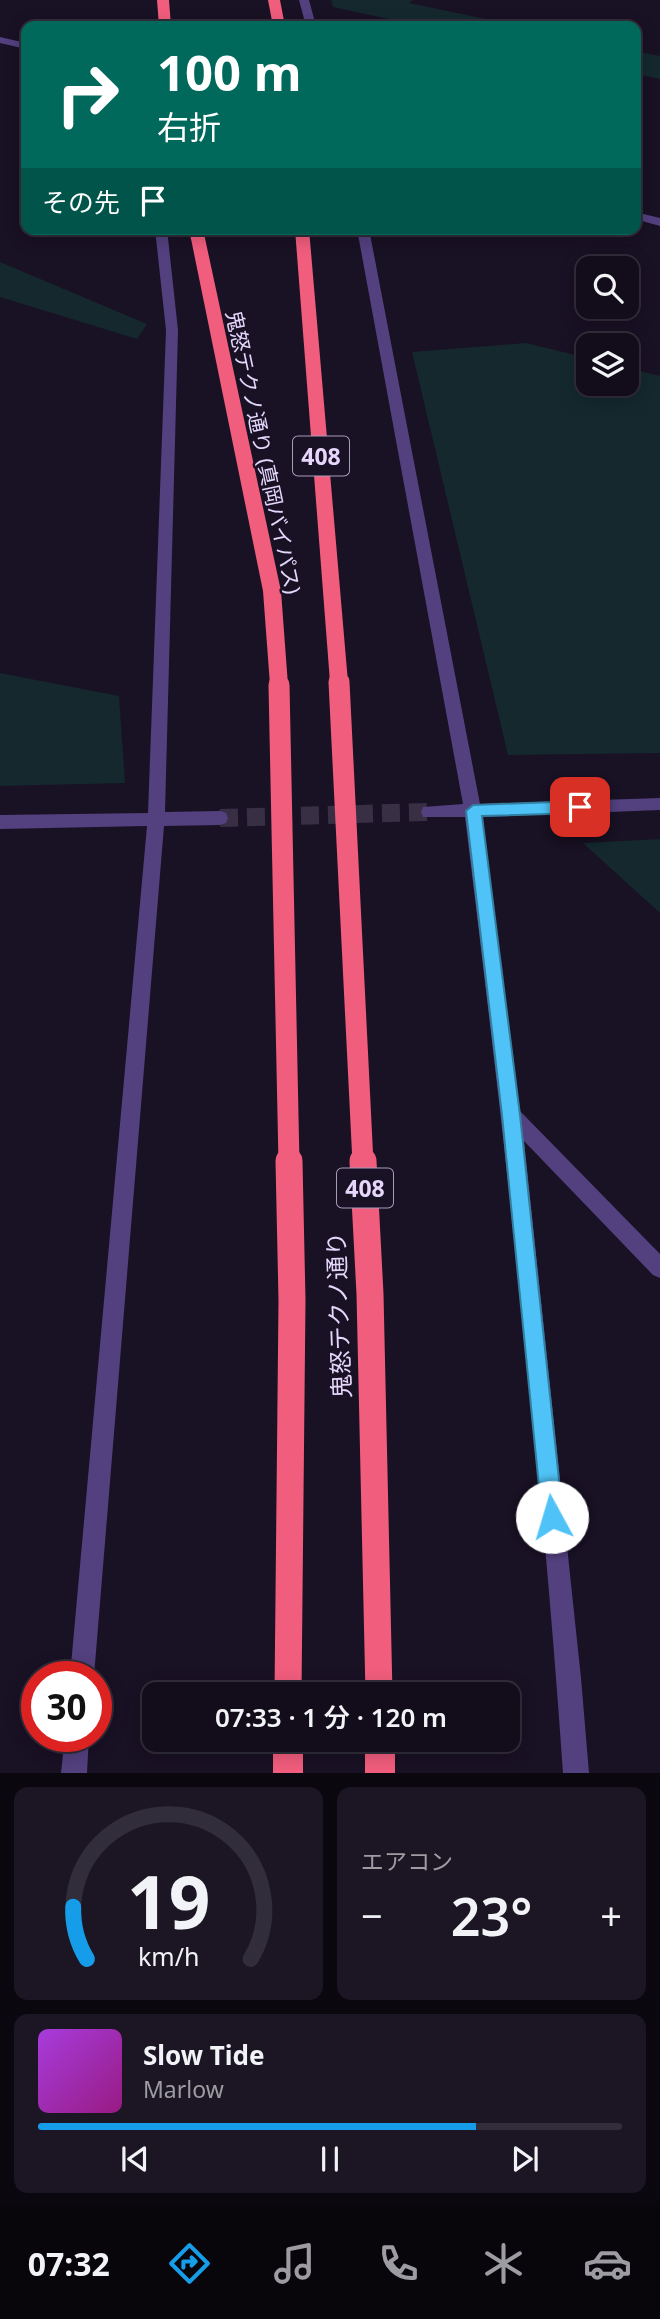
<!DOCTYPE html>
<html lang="ja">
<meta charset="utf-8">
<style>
body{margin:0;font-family:"Noto Sans","Noto Sans JP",sans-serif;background:#1c1624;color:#f1f3f6;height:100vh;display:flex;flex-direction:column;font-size:26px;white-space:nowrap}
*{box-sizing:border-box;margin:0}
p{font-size:23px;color:#9d9ca3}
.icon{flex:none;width:38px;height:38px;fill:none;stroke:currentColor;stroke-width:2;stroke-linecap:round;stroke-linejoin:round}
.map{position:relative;height:1773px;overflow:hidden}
.details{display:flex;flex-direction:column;gap:14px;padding:14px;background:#0a070f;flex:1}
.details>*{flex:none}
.guide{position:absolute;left:21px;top:21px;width:620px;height:214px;border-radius:14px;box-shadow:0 4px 18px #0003,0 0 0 2px #322d3a;background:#00695c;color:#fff;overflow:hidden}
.buttons{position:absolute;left:576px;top:256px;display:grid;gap:14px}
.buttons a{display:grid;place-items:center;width:63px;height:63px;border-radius:14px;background:#130d1b;box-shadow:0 4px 18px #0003,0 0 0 2px #322d3a;font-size:35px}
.speed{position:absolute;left:21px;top:1661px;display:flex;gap:14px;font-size:35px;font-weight:700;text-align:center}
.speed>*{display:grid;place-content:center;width:91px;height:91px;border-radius:50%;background:#130d1b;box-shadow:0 4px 18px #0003,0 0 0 2px #322d3a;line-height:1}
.speed .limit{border:10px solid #d22;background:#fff;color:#111}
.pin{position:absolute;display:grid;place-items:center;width:60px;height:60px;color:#fff;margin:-30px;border-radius:14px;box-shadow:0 4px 10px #0006}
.me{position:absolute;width:77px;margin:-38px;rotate:354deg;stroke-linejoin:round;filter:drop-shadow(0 0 5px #0008)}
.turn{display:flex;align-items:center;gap:24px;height:147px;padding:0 21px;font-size:32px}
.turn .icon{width:91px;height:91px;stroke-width:2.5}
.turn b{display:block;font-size:49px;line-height:60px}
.then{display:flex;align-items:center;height:66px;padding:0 21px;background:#0003;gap:14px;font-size:26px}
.big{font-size:52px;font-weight:600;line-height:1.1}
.details .tile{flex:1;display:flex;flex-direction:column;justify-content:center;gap:10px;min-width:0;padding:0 24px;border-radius:14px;background:#1c1624}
.details .dial{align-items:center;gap:0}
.dial svg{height:182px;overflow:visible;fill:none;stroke:#322d3a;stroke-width:7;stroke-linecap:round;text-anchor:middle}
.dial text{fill:#f1f3f6;stroke:none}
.song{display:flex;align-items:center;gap:21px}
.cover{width:84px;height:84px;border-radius:10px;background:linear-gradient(135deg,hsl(280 70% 55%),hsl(310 70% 35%))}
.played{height:7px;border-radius:4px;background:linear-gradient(90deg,#159dea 75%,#322d3a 75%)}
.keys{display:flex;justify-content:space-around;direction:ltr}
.heat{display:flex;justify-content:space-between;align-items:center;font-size:38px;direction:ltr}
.details .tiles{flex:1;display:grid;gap:14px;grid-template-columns:1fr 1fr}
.tile:last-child{grid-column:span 2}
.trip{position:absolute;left:142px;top:1682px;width:378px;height:70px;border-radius:14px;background:#130d1b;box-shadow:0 4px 18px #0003,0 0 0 2px #322d3a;font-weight:600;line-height:70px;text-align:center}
.tab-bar{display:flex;height:112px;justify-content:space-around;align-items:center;background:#08050b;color:#9d9ca3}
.tab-bar .icon{width:49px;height:49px}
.tab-bar .selected{color:#159dea}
.tab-bar b{font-size:32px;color:#f1f3f6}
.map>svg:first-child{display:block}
.green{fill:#14282e}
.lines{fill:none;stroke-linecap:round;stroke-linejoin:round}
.minor-tunnel{stroke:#382f44;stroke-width:18;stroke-dasharray:18 9;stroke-linecap:butt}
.minor{fill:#53407f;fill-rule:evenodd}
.highway{fill:#f15d7d;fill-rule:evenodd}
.highway-bridge-far1{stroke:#f15d7d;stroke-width:21}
.highway-bridge{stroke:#f15d7d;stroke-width:27}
.route{fill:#4fc3f7;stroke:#337fa1;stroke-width:2}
.labels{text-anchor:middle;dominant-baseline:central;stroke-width:5;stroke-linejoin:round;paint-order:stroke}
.far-street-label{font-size:21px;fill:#e5d7fc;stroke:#191124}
.shield{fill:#191124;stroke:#a89cbb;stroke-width:2}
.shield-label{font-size:23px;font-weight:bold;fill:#e5d7fc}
.street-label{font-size:24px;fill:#e5d7fc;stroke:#191124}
</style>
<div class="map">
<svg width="660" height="1773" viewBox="0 0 660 1773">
<rect width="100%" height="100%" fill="#191124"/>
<g class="green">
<path d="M331 0H413L409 3 519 26H421L333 7Z"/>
<path d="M635 51 660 56V79L635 74Z"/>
<path d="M0 262 147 324 137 339 0 297Z"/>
<path d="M526 343 588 358V383H626L627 368 660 376V753L508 755 412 352Z"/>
<path d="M0 673 119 696 125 783 0 786Z"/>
<path d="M660 839V913L583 843Z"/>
</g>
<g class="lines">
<path class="minor-tunnel" d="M220 818 429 812"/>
<g class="minor">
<path d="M299 0H309L316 26H306Z"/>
<path d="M0 37 26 43V49L0 43Z"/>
<path d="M635 212 660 218V226L635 219Z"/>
<path d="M155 229H167L178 330 165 812 220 811 226 813 228 818 226 823 220 825 164 826 94 1676H70L147 826 0 829V815L148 813 166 330Z"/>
<path d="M357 229H369L480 804 660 798V810L482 817 520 1111 660 1254V1278L653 1275 524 1141 581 1678 589 1773H563C541 1454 504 1135 465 817H423L421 812 423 807 463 804Z"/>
<path d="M65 1736H89L87 1773H61Z"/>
</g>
<g class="highway">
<path d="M157 0H169L171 26H159Z"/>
<path d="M268 0H280L285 26H273Z"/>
<path d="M189 229H203L281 591 288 685 286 690H272L270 685 263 591Z"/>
<path d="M295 229H309L348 682 346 687H332L330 682Z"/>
<rect x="273" y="1740" width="30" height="33"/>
<rect x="365" y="1740" width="30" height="33"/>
</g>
<g class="highway-bridge-far1">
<path d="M339 682 363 1163"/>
<path d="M279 685 289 1163"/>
</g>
<g class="highway-bridge">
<path d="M363 1161 370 1294 379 1694"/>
<path d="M288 1694 292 1300 289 1161"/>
</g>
</g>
<path class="route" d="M580 801 588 807 580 813 482 816 520 1115 563 1517 560 1525 552 1528 545 1525 542 1517 502 1115 466 811 473 805Z"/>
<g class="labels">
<g class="far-street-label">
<text transform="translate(264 452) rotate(78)">鬼怒テクノ通り (真岡バイパス)</text>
</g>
<g class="shield">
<rect x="293" y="436.5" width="56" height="39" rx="5"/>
<rect x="337" y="1168.5" width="56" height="39" rx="5"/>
</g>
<g class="shield-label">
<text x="321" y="456">408</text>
<text x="365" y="1188">408</text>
</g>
<g class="street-label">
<text transform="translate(338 1315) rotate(-92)">鬼怒テクノ通り</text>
</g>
</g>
</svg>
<div class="buttons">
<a><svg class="icon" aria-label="search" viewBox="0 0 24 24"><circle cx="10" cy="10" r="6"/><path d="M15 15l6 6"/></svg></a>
<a><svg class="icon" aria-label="layers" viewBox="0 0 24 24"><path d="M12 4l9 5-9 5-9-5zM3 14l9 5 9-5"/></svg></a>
</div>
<div class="speed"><div class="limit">30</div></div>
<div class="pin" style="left:580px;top:807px;background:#d93025"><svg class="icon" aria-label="arrive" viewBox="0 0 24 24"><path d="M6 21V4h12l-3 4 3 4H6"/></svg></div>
<svg class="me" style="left:552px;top:1517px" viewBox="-20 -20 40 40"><circle r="19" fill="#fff"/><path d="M0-13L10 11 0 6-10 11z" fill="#4fc3f7"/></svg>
<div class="trip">07:33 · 1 分 · 120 m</div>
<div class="guide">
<div class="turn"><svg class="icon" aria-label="right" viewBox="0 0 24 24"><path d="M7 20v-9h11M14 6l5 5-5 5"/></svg><div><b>100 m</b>右折</div></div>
<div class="then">その先<svg class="icon" aria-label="arrive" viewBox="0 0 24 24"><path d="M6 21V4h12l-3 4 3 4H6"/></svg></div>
</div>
</div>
<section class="details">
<div class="tiles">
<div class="tile dial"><svg viewBox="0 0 100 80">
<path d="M14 69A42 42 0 1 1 86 69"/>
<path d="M14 69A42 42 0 0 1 8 46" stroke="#159dea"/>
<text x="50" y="56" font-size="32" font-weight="700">19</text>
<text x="50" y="72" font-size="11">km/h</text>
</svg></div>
<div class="tile"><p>エアコン</p>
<div class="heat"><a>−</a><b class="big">23°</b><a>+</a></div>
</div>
<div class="tile">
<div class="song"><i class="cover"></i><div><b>Slow Tide</b><p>Marlow</p></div></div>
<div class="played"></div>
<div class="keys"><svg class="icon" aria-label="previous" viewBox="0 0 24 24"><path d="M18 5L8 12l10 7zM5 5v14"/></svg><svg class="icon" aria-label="pause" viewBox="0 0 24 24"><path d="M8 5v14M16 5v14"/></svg><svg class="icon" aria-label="next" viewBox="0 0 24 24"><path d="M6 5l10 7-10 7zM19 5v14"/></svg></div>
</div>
</div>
</section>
<nav class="tab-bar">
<b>07:32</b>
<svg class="icon selected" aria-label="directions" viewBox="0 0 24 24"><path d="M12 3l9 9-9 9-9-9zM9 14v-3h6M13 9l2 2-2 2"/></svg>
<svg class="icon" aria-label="music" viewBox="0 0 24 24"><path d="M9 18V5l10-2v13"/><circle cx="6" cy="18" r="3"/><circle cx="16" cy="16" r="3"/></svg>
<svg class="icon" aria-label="phone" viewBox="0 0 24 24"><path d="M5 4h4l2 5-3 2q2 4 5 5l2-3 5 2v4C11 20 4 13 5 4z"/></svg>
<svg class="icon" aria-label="climate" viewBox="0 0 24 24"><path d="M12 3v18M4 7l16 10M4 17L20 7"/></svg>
<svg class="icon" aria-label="car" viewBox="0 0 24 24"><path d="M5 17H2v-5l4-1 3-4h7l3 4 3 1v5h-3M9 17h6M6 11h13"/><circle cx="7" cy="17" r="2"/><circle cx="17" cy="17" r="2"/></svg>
</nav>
